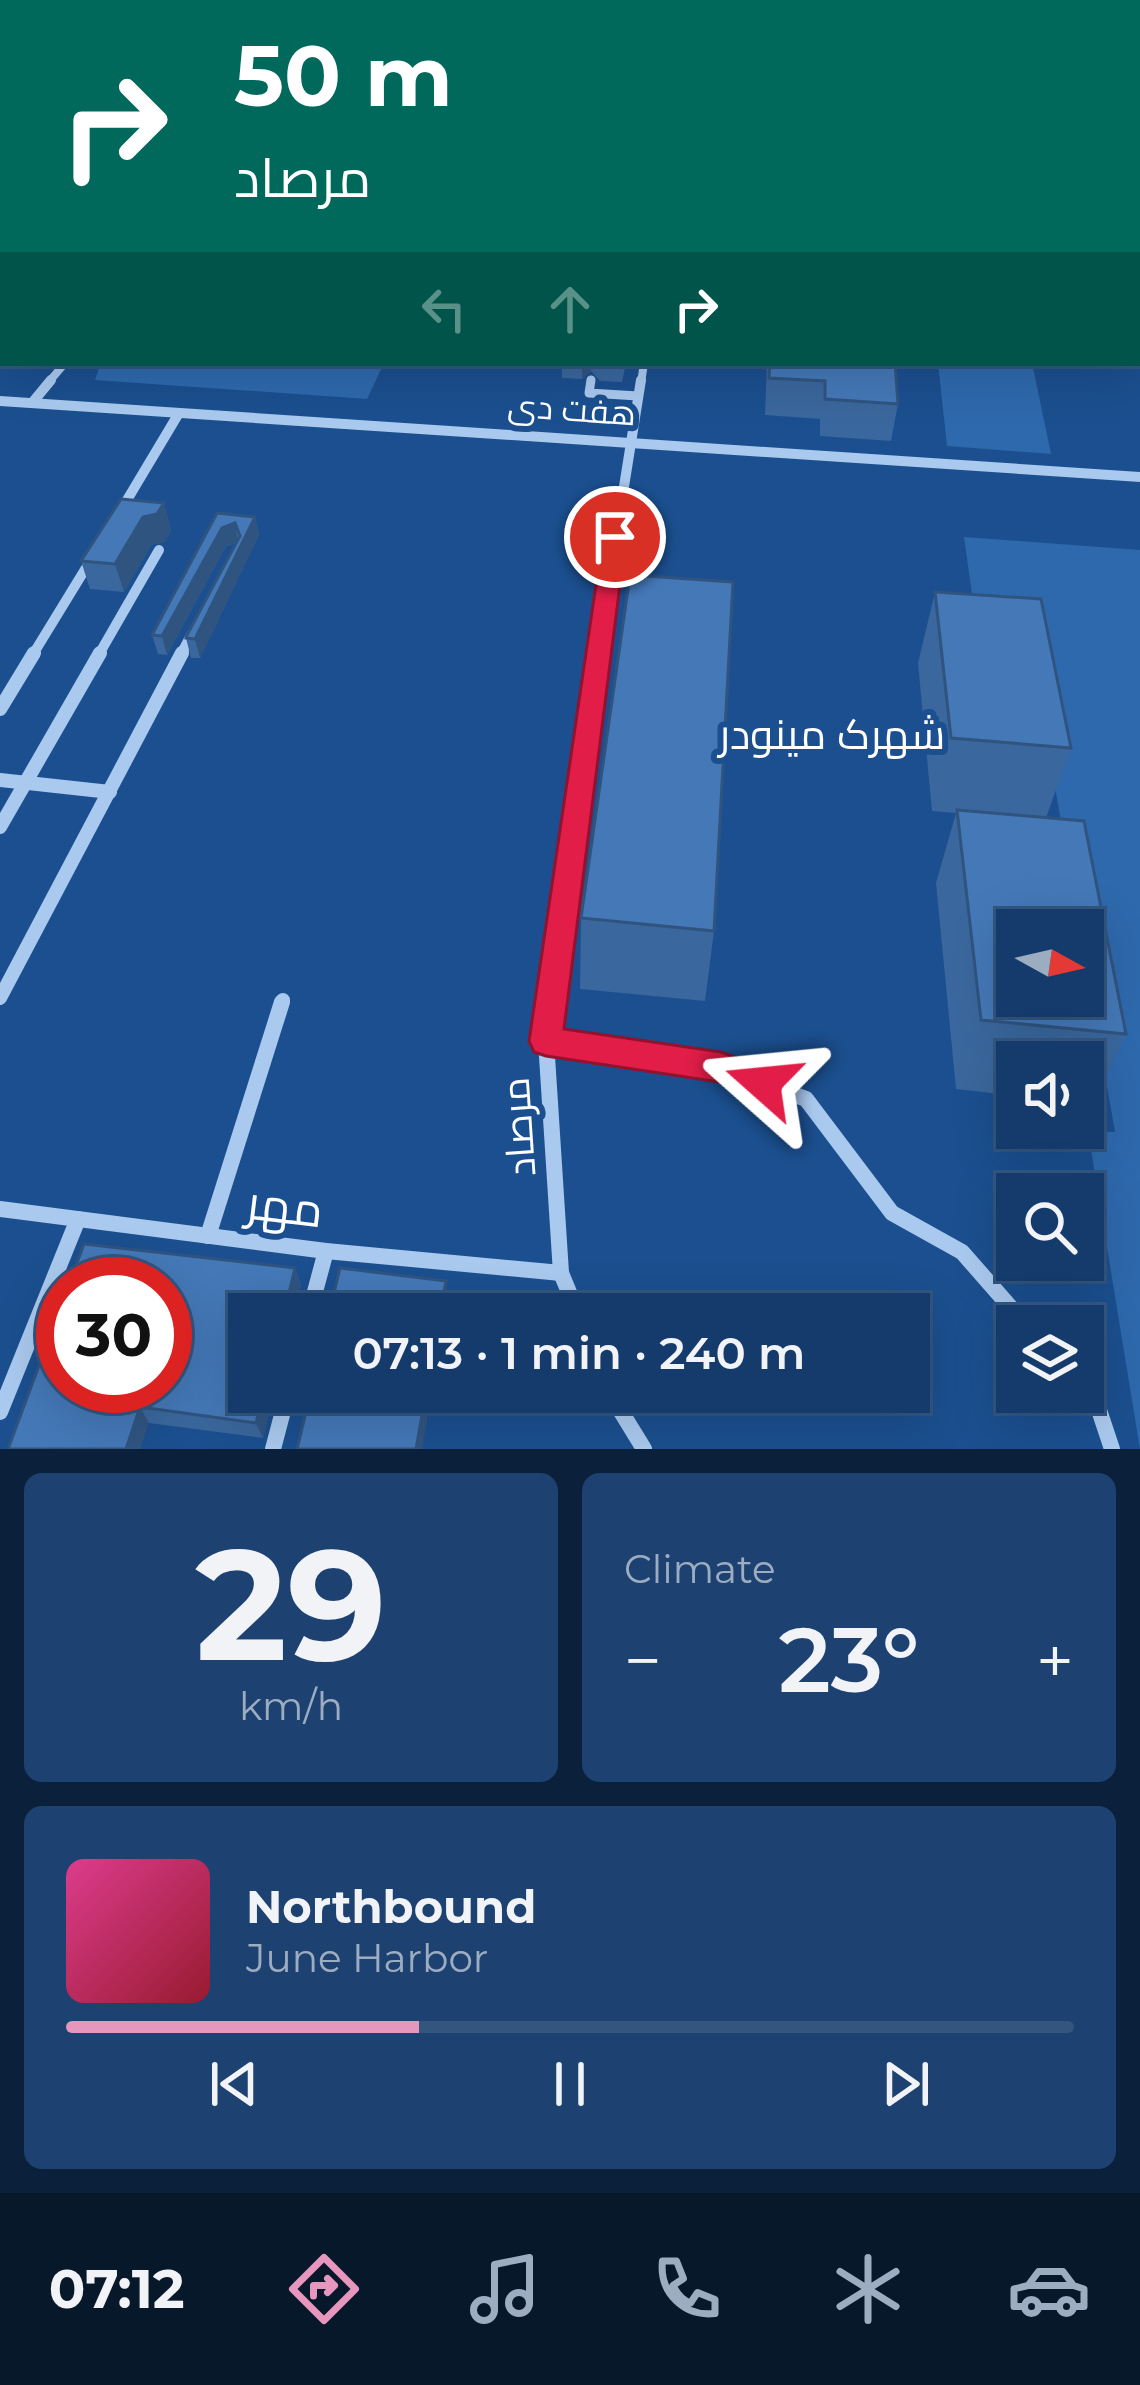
<!DOCTYPE html>
<meta charset="utf-8">
<style>
body{margin:0;font-family:Montserrat,Cairo,sans-serif;background:#1d4271;color:#f1f3f6;height:100vh;display:flex;flex-direction:column;font-size:45px;white-space:nowrap}
*{box-sizing:border-box;margin:0}
p{font-size:39px;color:#9dadc1}
.icon{flex:none;width:66px;height:66px;fill:none;stroke:currentColor;stroke-width:2;stroke-linecap:round;stroke-linejoin:round}
.map{position:relative;height:1449px;overflow:hidden}
.panel{display:flex;flex-direction:column;gap:24px;padding:24px;background:#0b203b;flex:1}
.panel>*{flex:none}
.top-card{position:absolute;left:0px;top:0px;width:1140px;height:366px;box-shadow:0 12px 48px #0002,0 0 0 3px #33557e;background:#00695c;color:#fff;overflow:hidden}
.needle{width:78px;rotate:98deg}
.fabs{position:absolute;left:996px;top:909px;display:grid;gap:24px}
.fabs a{display:grid;place-items:center;width:108px;height:108px;border-radius:0px;background:#143b6b;box-shadow:0 12px 48px #0002,0 0 0 3px #33557e;font-size:60px}
.speed{position:absolute;left:36px;top:1257px;display:flex;gap:24px;font-size:60px;font-weight:700;text-align:center}
.speed>*{display:grid;place-content:center;width:156px;height:156px;border-radius:50%;background:#143b6b;box-shadow:0 12px 48px #0002,0 0 0 3px #33557e;line-height:1}
.speed .limit{border:18px solid #d22;background:#fff;color:#111}
.pin{position:absolute;display:grid;place-items:center;width:102px;height:102px;color:#fff;margin:-51px;border:6px solid #fff;border-radius:50%;box-shadow:0 3px 12px #0007}
.me{position:absolute;width:132px;margin:-66px;rotate:288deg;stroke-linejoin:round;filter:drop-shadow(0 0 9px #0008)}
.turn{display:flex;align-items:center;gap:42px;height:252px;padding:0 36px;font-size:54px}
.turn .icon{width:156px;height:156px;stroke-width:2.5}
.turn b{display:block;font-size:84px;line-height:102px}
.lanes{display:flex;align-items:center;height:114px;padding:0 36px;background:#0003;justify-content:center;gap:60px;direction:ltr}
.lanes .off{opacity:.35}
.big{font-size:90px;font-weight:600;line-height:1.1}
.panel .card{flex:1;display:flex;flex-direction:column;justify-content:center;gap:18px;min-width:0;padding:0 42px;border-radius:18px;background:#1d4271}
.panel .dial{align-items:center;gap:0}
.dial b{font-size:156px;line-height:1}
.song{display:flex;align-items:center;gap:36px}
.cover{width:144px;height:144px;border-radius:18px;background:linear-gradient(135deg,hsl(330 70% 55%),hsl(350 70% 35%))}
.played{height:12px;border-radius:6px;background:linear-gradient(90deg,#e797bd 35%,#33557e 35%)}
.keys{display:flex;justify-content:space-around;direction:ltr}
.heat{display:flex;justify-content:space-between;align-items:center;font-size:66px;direction:ltr}
.panel .tiles{flex:1;display:grid;gap:24px;grid-template-columns:1fr 1fr}
.card:last-child{grid-column:span 2}
.trip{position:absolute;left:228px;top:1293px;width:702px;height:120px;border-radius:0px;background:#143b6b;box-shadow:0 12px 48px #0002,0 0 0 3px #33557e;font-weight:600;line-height:120px;text-align:center}
.tabs{display:flex;height:192px;justify-content:space-around;align-items:center;background:#08182b;color:#9dadc1}
.tabs .icon{width:84px;height:84px}
.tabs .current{color:#e797bd}
.tabs b{font-size:54px;color:#f1f3f6}
.map>svg:first-child{display:block}
.green{fill:#2e69ad}
.lines{fill:none;stroke-linecap:round;stroke-linejoin:round}
.pedestrian{stroke:#a9c9ee;stroke-width:9}
.minor-far3{stroke:#a9c9ee;stroke-width:8}
.minor-far2{stroke:#a9c9ee;stroke-width:10}
.minor-far1{stroke:#a9c9ee;stroke-width:14}
.minor{stroke:#a9c9ee;stroke-width:16}
.tertiary{fill:#a9c9ee;fill-rule:evenodd}
.secondary{fill:#d6e6fa;fill-rule:evenodd}
.wall{fill:#3a679d}
.shaded-wall{fill:#305480}
.building{fill:#4478b7;stroke:#305480;stroke-width:3;fill-rule:evenodd}
.route{fill:#e11d48;stroke:#92132f;stroke-width:3}
.labels{text-anchor:middle;dominant-baseline:central;stroke-width:12;stroke-linejoin:round;paint-order:stroke}
.far-street-label{font-size:33px;fill:#fff;stroke:#1b4f8f}
.street-label{font-size:39px;fill:#fff;stroke:#1b4f8f}
.neighbourhood-label{font-size:42px;fill:#fff;stroke:#1b4f8f}
.near-street-label{font-size:48px;fill:#fff;stroke:#1b4f8f}
</style>
<div class="map">
<svg width="1140" height="1449" viewBox="0 0 1140 1449">
<rect width="100%" height="100%" fill="#1b4f8f"/>
<g class="green">
<path d="M101 363H384L367 399 95 380Z"/>
<path d="M938 363H1032L1051 454 947 446Z"/>
<path d="M964 537 1140 550V1449L1088 1131 1115 1132 1031 649 979 644Z"/>
</g>
<g class="lines">
<path class="pedestrian" d="M591 380 589 393 638 396"/>
<g class="minor-far3">
<path d="M1137 330 1140 339"/>
<path d="M48 383 65 363"/>
<path d="M641 383 644 363"/>
</g>
<g class="minor-far2">
<path d="M32 403 51 380"/>
<path d="M121 510 179 413"/>
<path d="M32 656 92 558"/>
<path d="M98 656 159 550"/>
<path d="M180 656 193 632"/>
<path d="M597 656 641 380"/>
</g>
<g class="minor-far1">
<path d="M0 709 34 653"/>
<path d="M0 780 110 792"/>
<path d="M0 827 100 653"/>
<path d="M0 998 182 653"/>
<path d="M281 1005 283 1000"/>
<path d="M551 1005 598 653"/>
</g>
<g class="minor">
<path d="M551 1002 546 1041 561 1273 578 1314"/>
<path d="M546 1041 721 1067 806 1099 892 1213 962 1252 1027 1326"/>
<path d="M0 1209 326 1251 561 1273"/>
<path d="M208 1236 282 1002"/>
<path d="M309 1314 326 1251"/>
<path d="M1083 1385 1095 1398 1112 1449"/>
<path d="M609 1392 644 1449"/>
<path d="M0 1412 78 1219"/>
<path d="M273 1449 288 1392"/>
</g>
<g class="tertiary">
<rect x="0" y="140" width="3" height="8"/>
<path d="M1137 207 1140 208V216L1137 215Z"/>
<path d="M0 396 1140 472V482L0 406Z"/>
</g>
<g class="secondary">
<rect x="0" y="167" width="3" height="8"/>
<rect x="0" y="184" width="3" height="9"/>
<path d="M1137 237 1140 238V248L1137 247Z"/>
<rect x="1137" y="258" width="3" height="10"/>
</g>
</g>
<g class="wall">
<path d="M0 0H131L128 3H3V39L0 38Z"/>
<path d="M722 0H1084L1086 3H722Z"/>
<path d="M1104 0H1140V58L1137 52V3H1105Z"/>
<path d="M562 363H626L622 382 600 381 591 371 582 379 562 378Z"/>
<path d="M767 363H895L898 404 891 441 820 436V419L765 415Z"/>
<path d="M164 503 171 531 164 542 151 545 124 592 90 589 81 561Z"/>
<path d="M217 513 255 517 259 535 200 658H191L186 638 236 543 226 546 167 655 158 654 152 635Z"/>
<path d="M935 592 1071 748 1046 818 1126 1034 1092 1103 1083 1102V1062H1017V1096L956 1089 936 883 956 813 932 811 918 663Z"/>
<path d="M581 918 714 931 705 1001 580 989Z"/>
<path d="M295 1268 301 1285 293 1314H249V1392H274L263 1438 149 1423 8 1449Z"/>
</g>
<g class="shaded-wall">
<path d="M60 0H131L128 3H52Z"/>
<path d="M582 363H591V371L582 379Z"/>
<path d="M164 503 171 531 164 542 151 545 124 592 115 564 143 517Z"/>
<path d="M255 517 259 535 200 658 195 639Z"/>
<path d="M235 523 238 542 226 546 167 655 162 636 222 528Z"/>
<path d="M295 1268 301 1285 293 1314H284Z"/>
<path d="M446 1281 448 1298 445 1314H440Z"/>
<path d="M264 1392H274L263 1438 256 1423Z"/>
<path d="M426 1392H432L422 1449H416Z"/>
<path d="M140 1407 149 1423 140 1449H126Z"/>
</g>
<g class="building">
<path d="M0 0H60L52 3H3V9H0Z"/>
<path d="M801 0H1084L1086 3H829L801 2Z"/>
<path d="M770 363H895L898 404 825 399V381L769 378Z"/>
<path d="M121 499 164 503 157 514 143 517 115 564 81 561Z"/>
<path d="M217 513 255 517 195 639 186 638 187 635 240 536 235 523 222 528 162 636 152 635Z"/>
<path d="M630 575 733 582 714 931 581 918Z"/>
<path d="M935 592 1041 599 1071 748 951 738Z"/>
<path d="M957 810 1084 821 1126 1034 981 1020ZM1017 930H1083V996H1017Z"/>
<path d="M84 1244 295 1268 284 1314H249V1392H264L256 1423 140 1407 126 1449H8L63 1301V1386H165V1284H69Z"/>
<path d="M340 1268 446 1281 440 1314H329Z"/>
<path d="M311 1392H426L416 1449H297Z"/>
</g>
<path class="route" d="M615 530 626 537 564 1029 721 1052 775 1072 781 1083 775 1094 763 1099 719 1082 546 1056 534 1052 529 1041 603 537Z"/>
<g class="labels">
<g class="far-street-label">
<text transform="translate(572 409) rotate(4)">هفت دی</text>
</g>
<g class="street-label">
<text transform="translate(518 1127) rotate(-94)">مرصاد</text>
</g>
<g class="neighbourhood-label">
<text x="832" y="734">شهرک مینودر</text>
</g>
<g class="near-street-label">
<text transform="translate(285 1206) rotate(7)">مهر</text>
</g>
</g>
</svg>
<div class="fabs">
<a><svg class="needle" viewBox="-14 -14 28 28"><path d="M0-13l5 13h-10z" fill="#e53935"/><path d="M0 13l5-13h-10z" fill="#9dadc1"/></svg></a>
<a><svg class="icon" aria-label="sound" viewBox="0 0 24 24"><path d="M4 9h4l5-4v14l-5-4H4zM17 9q2 3 0 6"/></svg></a>
<a><svg class="icon" aria-label="search" viewBox="0 0 24 24"><circle cx="10" cy="10" r="6"/><path d="M15 15l6 6"/></svg></a>
<a><svg class="icon" aria-label="layers" viewBox="0 0 24 24"><path d="M12 4l9 5-9 5-9-5zM3 14l9 5 9-5"/></svg></a>
</div>
<div class="speed"><div class="limit">30</div></div>
<div class="pin" style="left:615px;top:537px;background:#d93025"><svg class="icon" aria-label="arrive" viewBox="0 0 24 24"><path d="M6 21V4h12l-3 4 3 4H6"/></svg></div>
<svg class="me" style="left:763px;top:1083px" viewBox="-20 -20 40 40"><path d="M0-17L14 15 0 8-14 15z" fill="#e11d48" stroke="#fff" stroke-width="4"/></svg>
<div class="trip">07:13 · 1 min · 240 m</div>
<div class="top-card">
<div class="turn"><svg class="icon" aria-label="right" viewBox="0 0 24 24"><path d="M7 20v-9h11M14 6l5 5-5 5"/></svg><div><b>50 m</b>مرصاد</div></div>
<div class="lanes"><svg class="icon off" aria-label="left" viewBox="0 0 24 24"><path d="M17 20v-9H6M10 6l-5 5 5 5"/></svg><svg class="icon off" aria-label="ahead" viewBox="0 0 24 24"><path d="M12 20V5M6 11l6-6 6 6"/></svg><svg class="icon" aria-label="right" viewBox="0 0 24 24"><path d="M7 20v-9h11M14 6l5 5-5 5"/></svg></div>
</div>
</div>
<section class="panel">
<div class="tiles">
<div class="card dial"><b>29</b><p>km/h</p></div>
<div class="card"><p>Climate</p>
<div class="heat"><a>−</a><b class="big">23°</b><a>+</a></div>
</div>
<div class="card">
<div class="song"><i class="cover"></i><div><b>Northbound</b><p>June Harbor</p></div></div>
<div class="played"></div>
<div class="keys"><svg class="icon" aria-label="previous" viewBox="0 0 24 24"><path d="M18 5L8 12l10 7zM5 5v14"/></svg><svg class="icon" aria-label="pause" viewBox="0 0 24 24"><path d="M8 5v14M16 5v14"/></svg><svg class="icon" aria-label="next" viewBox="0 0 24 24"><path d="M6 5l10 7-10 7zM19 5v14"/></svg></div>
</div>
</div>
</section>
<nav class="tabs">
<b>07:12</b>
<svg class="icon current" aria-label="directions" viewBox="0 0 24 24"><path d="M12 3l9 9-9 9-9-9zM9 14v-3h6M13 9l2 2-2 2"/></svg>
<svg class="icon" aria-label="music" viewBox="0 0 24 24"><path d="M9 18V5l10-2v13"/><circle cx="6" cy="18" r="3"/><circle cx="16" cy="16" r="3"/></svg>
<svg class="icon" aria-label="phone" viewBox="0 0 24 24"><path d="M5 4h4l2 5-3 2q2 4 5 5l2-3 5 2v4C11 20 4 13 5 4z"/></svg>
<svg class="icon" aria-label="climate" viewBox="0 0 24 24"><path d="M12 3v18M4 7l16 10M4 17L20 7"/></svg>
<svg class="icon" aria-label="car" viewBox="0 0 24 24"><path d="M5 17H2v-5l4-1 3-4h7l3 4 3 1v5h-3M9 17h6M6 11h13"/><circle cx="7" cy="17" r="2"/><circle cx="17" cy="17" r="2"/></svg>
</nav>
